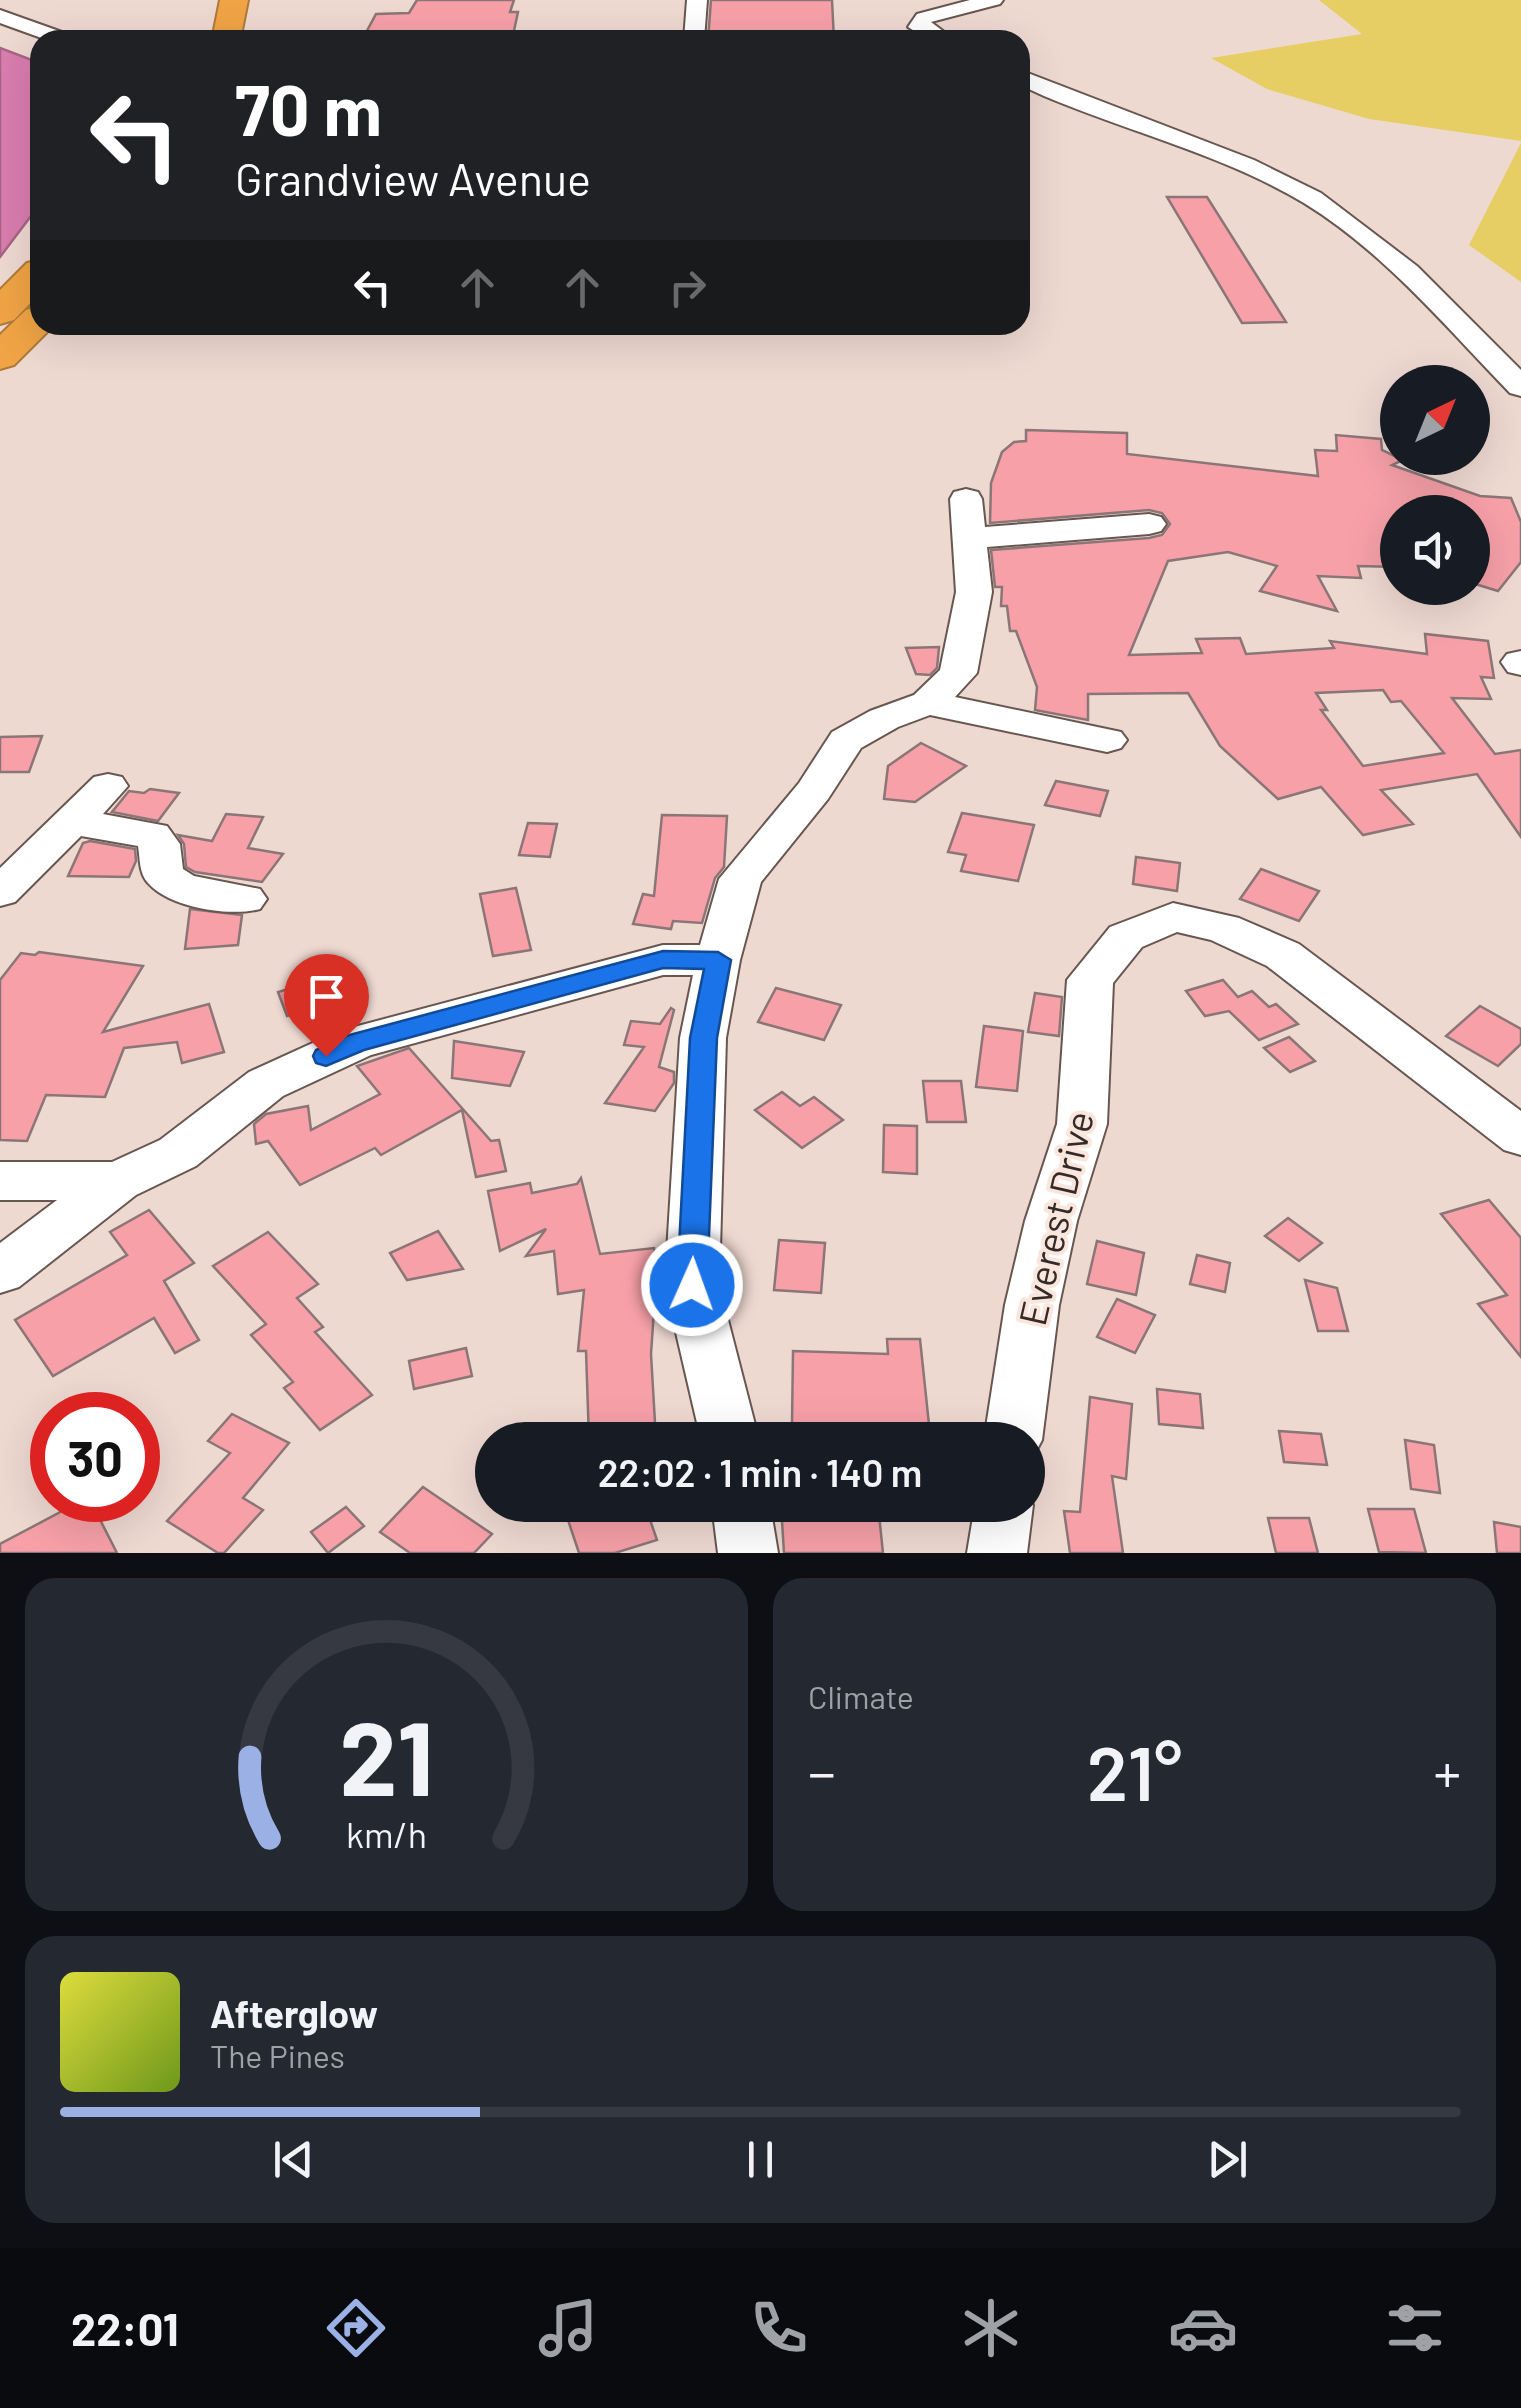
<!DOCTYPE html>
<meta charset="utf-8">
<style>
body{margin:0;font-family:Barlow,sans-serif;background:#242831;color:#f1f3f6;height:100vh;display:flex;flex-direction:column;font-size:38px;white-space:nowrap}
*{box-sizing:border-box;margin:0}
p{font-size:32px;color:#9ea1a6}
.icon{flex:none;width:55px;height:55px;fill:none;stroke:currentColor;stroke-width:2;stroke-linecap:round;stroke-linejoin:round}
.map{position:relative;height:1553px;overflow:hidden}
.sheet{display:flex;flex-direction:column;gap:25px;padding:25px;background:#0d0f14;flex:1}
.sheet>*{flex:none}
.banner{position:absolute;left:30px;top:30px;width:1000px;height:305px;border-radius:30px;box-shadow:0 10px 40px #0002;background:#202124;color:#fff;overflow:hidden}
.needle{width:65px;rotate:43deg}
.fabs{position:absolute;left:1380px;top:365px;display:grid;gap:20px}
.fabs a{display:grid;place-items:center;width:110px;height:110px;border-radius:50%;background:#171b24;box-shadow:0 10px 40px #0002;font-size:50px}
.speed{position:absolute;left:30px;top:1392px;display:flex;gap:20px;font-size:50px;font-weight:700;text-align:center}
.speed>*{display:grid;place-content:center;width:130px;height:130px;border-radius:50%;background:#171b24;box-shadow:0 10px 40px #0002;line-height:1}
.speed .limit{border:15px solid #d22;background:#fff;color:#111}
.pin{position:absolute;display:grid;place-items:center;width:85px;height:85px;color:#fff;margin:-102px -42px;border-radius:50% 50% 50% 0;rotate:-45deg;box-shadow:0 0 10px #0007}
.pin .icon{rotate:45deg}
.me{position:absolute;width:110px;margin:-55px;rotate:2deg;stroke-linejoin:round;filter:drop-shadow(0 0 8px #0008)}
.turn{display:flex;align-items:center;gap:35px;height:210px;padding:0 40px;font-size:45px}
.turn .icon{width:130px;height:130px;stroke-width:2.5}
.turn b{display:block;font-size:70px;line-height:85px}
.lanes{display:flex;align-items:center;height:95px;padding:0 40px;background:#0003;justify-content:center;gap:50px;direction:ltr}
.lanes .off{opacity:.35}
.big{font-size:75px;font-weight:600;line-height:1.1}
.sheet .widget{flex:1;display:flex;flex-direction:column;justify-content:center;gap:15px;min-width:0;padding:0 35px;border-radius:30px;background:#242831}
.sheet .dial{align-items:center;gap:0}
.dial svg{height:260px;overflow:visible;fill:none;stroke:#363941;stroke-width:7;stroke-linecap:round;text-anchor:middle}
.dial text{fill:#f1f3f6;stroke:none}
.song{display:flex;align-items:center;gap:30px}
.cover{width:120px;height:120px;border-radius:15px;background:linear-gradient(135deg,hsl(60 70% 55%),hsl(80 70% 35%))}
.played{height:10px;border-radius:5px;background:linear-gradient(90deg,#9bb0e4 30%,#363941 30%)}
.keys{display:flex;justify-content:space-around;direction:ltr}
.heat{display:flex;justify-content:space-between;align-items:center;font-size:55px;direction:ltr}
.sheet .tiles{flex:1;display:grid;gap:25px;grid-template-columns:1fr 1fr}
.widget:last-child{grid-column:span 2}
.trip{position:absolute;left:475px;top:1422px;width:570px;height:100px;border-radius:50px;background:#171b24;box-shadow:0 10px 40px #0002;font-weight:600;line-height:100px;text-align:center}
.dock{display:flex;height:160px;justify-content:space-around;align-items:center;background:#090b0e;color:#9ea1a6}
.dock .icon{width:70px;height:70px}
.dock .active{color:#9bb0e4}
.dock b{font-size:45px;color:#f1f3f6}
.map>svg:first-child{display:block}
.green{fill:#e6ce65}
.water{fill:#d97daf;stroke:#a76486;stroke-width:2.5}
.building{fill:#f7a0a8;stroke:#8b7677;stroke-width:2.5;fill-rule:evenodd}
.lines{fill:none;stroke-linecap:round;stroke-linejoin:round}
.minor-casing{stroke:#685750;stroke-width:4}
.highway-casing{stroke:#ae7a3b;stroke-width:4}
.minor{fill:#fff;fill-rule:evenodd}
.highway{fill:#f0a445;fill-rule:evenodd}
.route{fill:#1a73e8;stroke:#114b97;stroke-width:2.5}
.labels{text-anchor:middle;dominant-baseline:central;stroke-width:8;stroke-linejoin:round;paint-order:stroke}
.near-street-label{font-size:38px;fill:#332b28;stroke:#fbe6de}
</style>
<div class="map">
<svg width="1521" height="1553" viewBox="0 0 1521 1553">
<rect width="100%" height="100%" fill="#eed9d1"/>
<g class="green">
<path d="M1319 0H1521V141L1369 119 1267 89 1211 58 1362 34Z"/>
<path d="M1521 143V282L1469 245Z"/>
</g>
<path class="water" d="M0 48 40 63V204L0 257Z"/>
<g class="building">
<path d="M417 0H514L510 12H518L512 40H362L376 14 409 13Z"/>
<path d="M711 0H832L834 40H708Z"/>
<path d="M1167 197H1207L1286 322 1242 323Z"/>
<path d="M1026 430 1127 433V454L1318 476 1315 450 1337 451 1336 435 1381 439 1382 450 1403 460 1392 465 1480 496 1511 498 1521 522V562L1498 591 1472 583V512H1398V567L1358 566 1361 578 1318 576 1337 611 1260 591 1277 566 1228 552 1168 561 1129 655 1202 653 1196 639 1240 638 1246 654 1334 648 1330 641 1427 654 1425 634 1488 641 1494 678 1481 677 1491 699 1452 698 1495 754 1521 750V837L1477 774 1381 790 1413 824 1363 835 1321 787 1278 799 1220 746 1188 693 1088 694V720L1035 710 1037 687 1016 631H1010L1007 606H1001L1002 587H995L991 550 1149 538 1162 535 1170 524 1162 513 1149 510 990 523 991 483 1002 452 1014 442 1026 441ZM1383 690 1391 702 1401 701 1444 753 1363 766 1321 710H1327L1316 693Z"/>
<path d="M939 647 937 668 930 675 916 674 906 648Z"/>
<path d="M42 736 29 772H0V737Z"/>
<path d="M921 743 966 766 915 802 884 799 888 766Z"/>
<path d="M1056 781 1108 791 1100 816 1045 805Z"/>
<path d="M150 789 179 793 158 821 112 812 129 791 144 793Z"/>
<path d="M962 813 1034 825 1018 881 961 871 966 855 948 852Z"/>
<path d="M226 814 263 817 248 848 283 854 262 882 195 872 186 867 184 844 178 835 212 841Z"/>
<path d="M662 815 727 816 724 867 715 878 702 923 673 921 671 929 633 924 643 894 654 896Z"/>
<path d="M528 823 557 824 550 857 519 855Z"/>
<path d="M90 841 135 849 136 861 129 877 68 876 83 843Z"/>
<path d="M1136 857 1180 863 1177 891 1133 884Z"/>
<path d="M1261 869 1319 891 1299 921 1240 899Z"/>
<path d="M516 888 531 950 493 956 480 894Z"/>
<path d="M190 909 242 915 238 945 185 949Z"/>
<path d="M39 952 143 966 103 1032 209 1004 224 1052 182 1063 177 1042 124 1048 105 1097 46 1095 27 1141 0 1140V980L21 953 35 955Z"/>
<path d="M335 975 346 998 287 1016 278 992Z"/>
<path d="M1223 980 1238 997 1252 991 1269 1007 1276 1004 1298 1024 1259 1040 1229 1011 1205 1016 1186 991Z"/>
<path d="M776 988 841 1005 824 1040 758 1022Z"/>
<path d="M1035 993 1062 997 1059 1036 1028 1032Z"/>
<path d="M1480 1006 1521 1029V1044L1498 1066 1446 1036Z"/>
<path d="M671 1008 674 1010 659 1067 674 1072V1083L655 1111 605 1103 644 1047 624 1045 631 1021 660 1024Z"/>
<path d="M984 1026 1023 1031 1017 1091 976 1087Z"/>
<path d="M1289 1037 1315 1061 1290 1072 1264 1048Z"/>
<path d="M454 1041 524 1052 510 1086 452 1078Z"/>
<path d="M409 1048 491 1141 499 1140 506 1171 476 1177 462 1110 381 1155 375 1148 300 1185 268 1141 256 1144 254 1124 266 1114 308 1106 311 1130 380 1094 357 1066Z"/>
<path d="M923 1081H961L966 1122H927Z"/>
<path d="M782 1092 800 1106 814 1097 843 1120 802 1148 755 1110Z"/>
<path d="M884 1125 917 1126V1174L883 1172Z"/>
<path d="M581 1178 600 1254 654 1248 659 1281H656L651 1354 656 1440H589L586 1351H578L584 1290 558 1294 554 1251 526 1256 546 1229 500 1251 488 1191 530 1183 532 1193 577 1184Z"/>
<path d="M1489 1200 1521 1238V1357L1478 1304 1507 1295 1441 1214Z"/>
<path d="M149 1210 194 1263 164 1281 199 1340 175 1353 154 1318 53 1376 15 1320 127 1255 110 1232Z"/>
<path d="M1288 1218 1322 1243 1299 1261 1265 1236Z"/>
<path d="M438 1231 463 1269 407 1280 390 1253Z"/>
<path d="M268 1232 318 1284 297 1298 323 1327 315 1332 372 1395 320 1430 284 1388 293 1382 251 1335 266 1324 213 1266Z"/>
<path d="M779 1240 825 1243 821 1293 774 1290Z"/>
<path d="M1097 1241 1144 1253 1136 1295 1087 1284Z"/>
<path d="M1197 1255 1230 1263 1225 1292 1190 1284Z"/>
<path d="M1305 1280 1337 1288 1348 1331H1318Z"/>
<path d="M1117 1299 1155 1315 1135 1353 1097 1337Z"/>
<path d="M887 1339H920L930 1434 896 1435 895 1427 792 1424 793 1351 888 1354Z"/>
<path d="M466 1348 472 1376 414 1389 409 1361Z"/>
<path d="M1157 1389 1200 1394 1203 1428 1159 1424Z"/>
<path d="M1090 1397 1132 1404 1126 1479 1112 1476 1123 1553H1070L1064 1511 1080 1512Z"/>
<path d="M232 1414 289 1443 243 1498 263 1510 224 1553H218L167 1521 230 1453 208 1441Z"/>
<path d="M1279 1431 1321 1434 1327 1465 1284 1462Z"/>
<path d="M1405 1440 1434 1445 1440 1493 1411 1489Z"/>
<path d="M423 1487 492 1534 474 1553H410L380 1532Z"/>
<path d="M83 1500H90L117 1553H0V1544Z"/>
<path d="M563 1505H645L657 1540 615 1553H579Z"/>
<path d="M781 1505H878L883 1553H784Z"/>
<path d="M346 1507 364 1526 328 1553 311 1532Z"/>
<path d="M1368 1509H1414L1426 1553 1379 1552Z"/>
<path d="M1268 1518H1309L1318 1553H1276Z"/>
<path d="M1494 1522 1521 1527V1553H1497Z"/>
</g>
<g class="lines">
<g class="minor-casing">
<g id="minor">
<path d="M687 0H707L704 40H684Z"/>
<path d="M970 0H1003L1000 4 931 22 955 40H929L908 27 917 14Z"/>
<path d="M0 10 73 36 76 40H47L0 23Z"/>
<path d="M1020 70 1254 160 1321 193 1417 266 1521 370V396L1510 393C1446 327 1384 252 1304 203 1224 155 1129 132 1044 96L1020 85Z"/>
<path d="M966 489 978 492 982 499 985 527 1149 514 1161 517 1166 524 1161 531 1149 534 987 547 992 592 977 673 955 697 1121 732 1127 740 1121 748 1107 752 930 715 898 727 861 748 828 799 761 882 740 960 726 1038 719 1285 759 1440H701L665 1285 680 1038 693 975H663L371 1055 283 1096 196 1166 136 1195 19 1287 0 1293V1243L57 1200H0V1162H112L160 1140 249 1072 339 1031 663 945H700L719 879 799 783 832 732 870 711 914 695 940 670 956 592 950 499 954 492Z"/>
<path d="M1521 651V675L1508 672 1501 662 1507 654Z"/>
<path d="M108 774 122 777 128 786 103 814 167 826 180 844 183 869 194 876 260 889 267 899 260 909C230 917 170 908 148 883 139 874 140 858 138 846L81 836 15 902 0 906V868L94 777Z"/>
<path d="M1173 903 1239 918 1299 944 1521 1111V1155L1504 1150 1267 966 1211 940 1177 932 1142 947 1113 983 1107 1124 1077 1221 1059 1305 1042 1440 1033 1457 1028 1459V1440H984L1005 1305 1025 1221 1057 1124 1067 980 1110 927Z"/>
<path d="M1028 1492 1033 1505 1027 1553H967L975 1505H1028Z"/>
<path d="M712 1505H770L778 1553H718Z"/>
</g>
</g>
<g class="highway-casing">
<g id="highway">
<path d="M220 0H248L240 40H212Z"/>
<path d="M40 260V293L14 320 0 324V290L27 263Z"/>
<path d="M40 306V325H54L14 365 0 369V335L26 310Z"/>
</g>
</g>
<use href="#minor" class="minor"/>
<use href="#highway" class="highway"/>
</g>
<path class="route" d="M663 951 718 952 731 960 717 1038 707 1285 703 1294 692 1297 681 1294 677 1285 690 1038 704 969 663 968 364 1050 326 1066 316 1063 313 1056 316 1050 346 1036Z"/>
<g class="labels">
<g class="near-street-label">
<text transform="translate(1055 1218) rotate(-77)">Everest Drive</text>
</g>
</g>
</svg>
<div class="fabs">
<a><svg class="needle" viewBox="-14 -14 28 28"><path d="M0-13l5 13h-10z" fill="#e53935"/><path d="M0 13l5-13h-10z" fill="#9ea1a6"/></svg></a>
<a><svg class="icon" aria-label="sound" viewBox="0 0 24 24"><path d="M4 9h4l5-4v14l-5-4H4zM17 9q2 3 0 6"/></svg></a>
</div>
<div class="speed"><div class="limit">30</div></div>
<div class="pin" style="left:326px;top:1056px;background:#d93025"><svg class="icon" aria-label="arrive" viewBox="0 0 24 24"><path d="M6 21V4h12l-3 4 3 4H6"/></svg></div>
<svg class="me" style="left:692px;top:1285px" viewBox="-20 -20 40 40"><circle r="17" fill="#1a73e8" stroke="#fff" stroke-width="3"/><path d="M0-11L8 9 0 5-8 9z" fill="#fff"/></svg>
<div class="trip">22:02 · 1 min · 140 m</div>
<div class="banner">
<div class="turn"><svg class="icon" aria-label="left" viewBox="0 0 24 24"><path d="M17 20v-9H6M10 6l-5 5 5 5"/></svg><div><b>70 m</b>Grandview Avenue</div></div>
<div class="lanes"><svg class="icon" aria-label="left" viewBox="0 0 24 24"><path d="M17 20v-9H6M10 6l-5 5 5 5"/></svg><svg class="icon off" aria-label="ahead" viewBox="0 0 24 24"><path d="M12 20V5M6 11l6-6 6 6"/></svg><svg class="icon off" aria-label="ahead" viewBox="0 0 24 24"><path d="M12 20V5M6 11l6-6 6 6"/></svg><svg class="icon off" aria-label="right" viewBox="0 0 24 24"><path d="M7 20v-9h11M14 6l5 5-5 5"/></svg></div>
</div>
</div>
<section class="sheet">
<div class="tiles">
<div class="widget dial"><svg viewBox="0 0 100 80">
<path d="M14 69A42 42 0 1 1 86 69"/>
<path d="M14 69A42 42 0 0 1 8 44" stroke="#9bb0e4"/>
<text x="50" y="56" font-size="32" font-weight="700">21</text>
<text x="50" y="72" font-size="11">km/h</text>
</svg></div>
<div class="widget"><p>Climate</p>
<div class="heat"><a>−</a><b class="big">21°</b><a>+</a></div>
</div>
<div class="widget">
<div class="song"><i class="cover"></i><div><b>Afterglow</b><p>The Pines</p></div></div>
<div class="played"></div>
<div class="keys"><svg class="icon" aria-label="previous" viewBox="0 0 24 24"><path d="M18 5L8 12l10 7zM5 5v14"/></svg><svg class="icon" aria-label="pause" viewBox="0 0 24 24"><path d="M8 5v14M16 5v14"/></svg><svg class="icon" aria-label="next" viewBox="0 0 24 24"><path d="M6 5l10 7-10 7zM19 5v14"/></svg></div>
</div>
</div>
</section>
<nav class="dock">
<b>22:01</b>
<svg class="icon active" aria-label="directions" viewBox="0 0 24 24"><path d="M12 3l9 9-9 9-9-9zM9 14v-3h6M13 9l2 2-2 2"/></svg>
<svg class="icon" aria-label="music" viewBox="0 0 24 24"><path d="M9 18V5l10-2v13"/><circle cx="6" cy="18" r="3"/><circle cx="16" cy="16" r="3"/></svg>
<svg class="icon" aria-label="phone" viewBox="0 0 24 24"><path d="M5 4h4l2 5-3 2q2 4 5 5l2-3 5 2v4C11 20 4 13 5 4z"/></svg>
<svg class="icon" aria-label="climate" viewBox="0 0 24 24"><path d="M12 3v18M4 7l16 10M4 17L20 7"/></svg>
<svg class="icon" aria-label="car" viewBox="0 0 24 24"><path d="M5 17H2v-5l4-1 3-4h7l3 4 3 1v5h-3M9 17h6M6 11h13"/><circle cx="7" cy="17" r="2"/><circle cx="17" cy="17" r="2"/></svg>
<svg class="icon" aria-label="filters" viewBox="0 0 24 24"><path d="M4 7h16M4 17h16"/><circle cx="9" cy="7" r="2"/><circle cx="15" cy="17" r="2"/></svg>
</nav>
